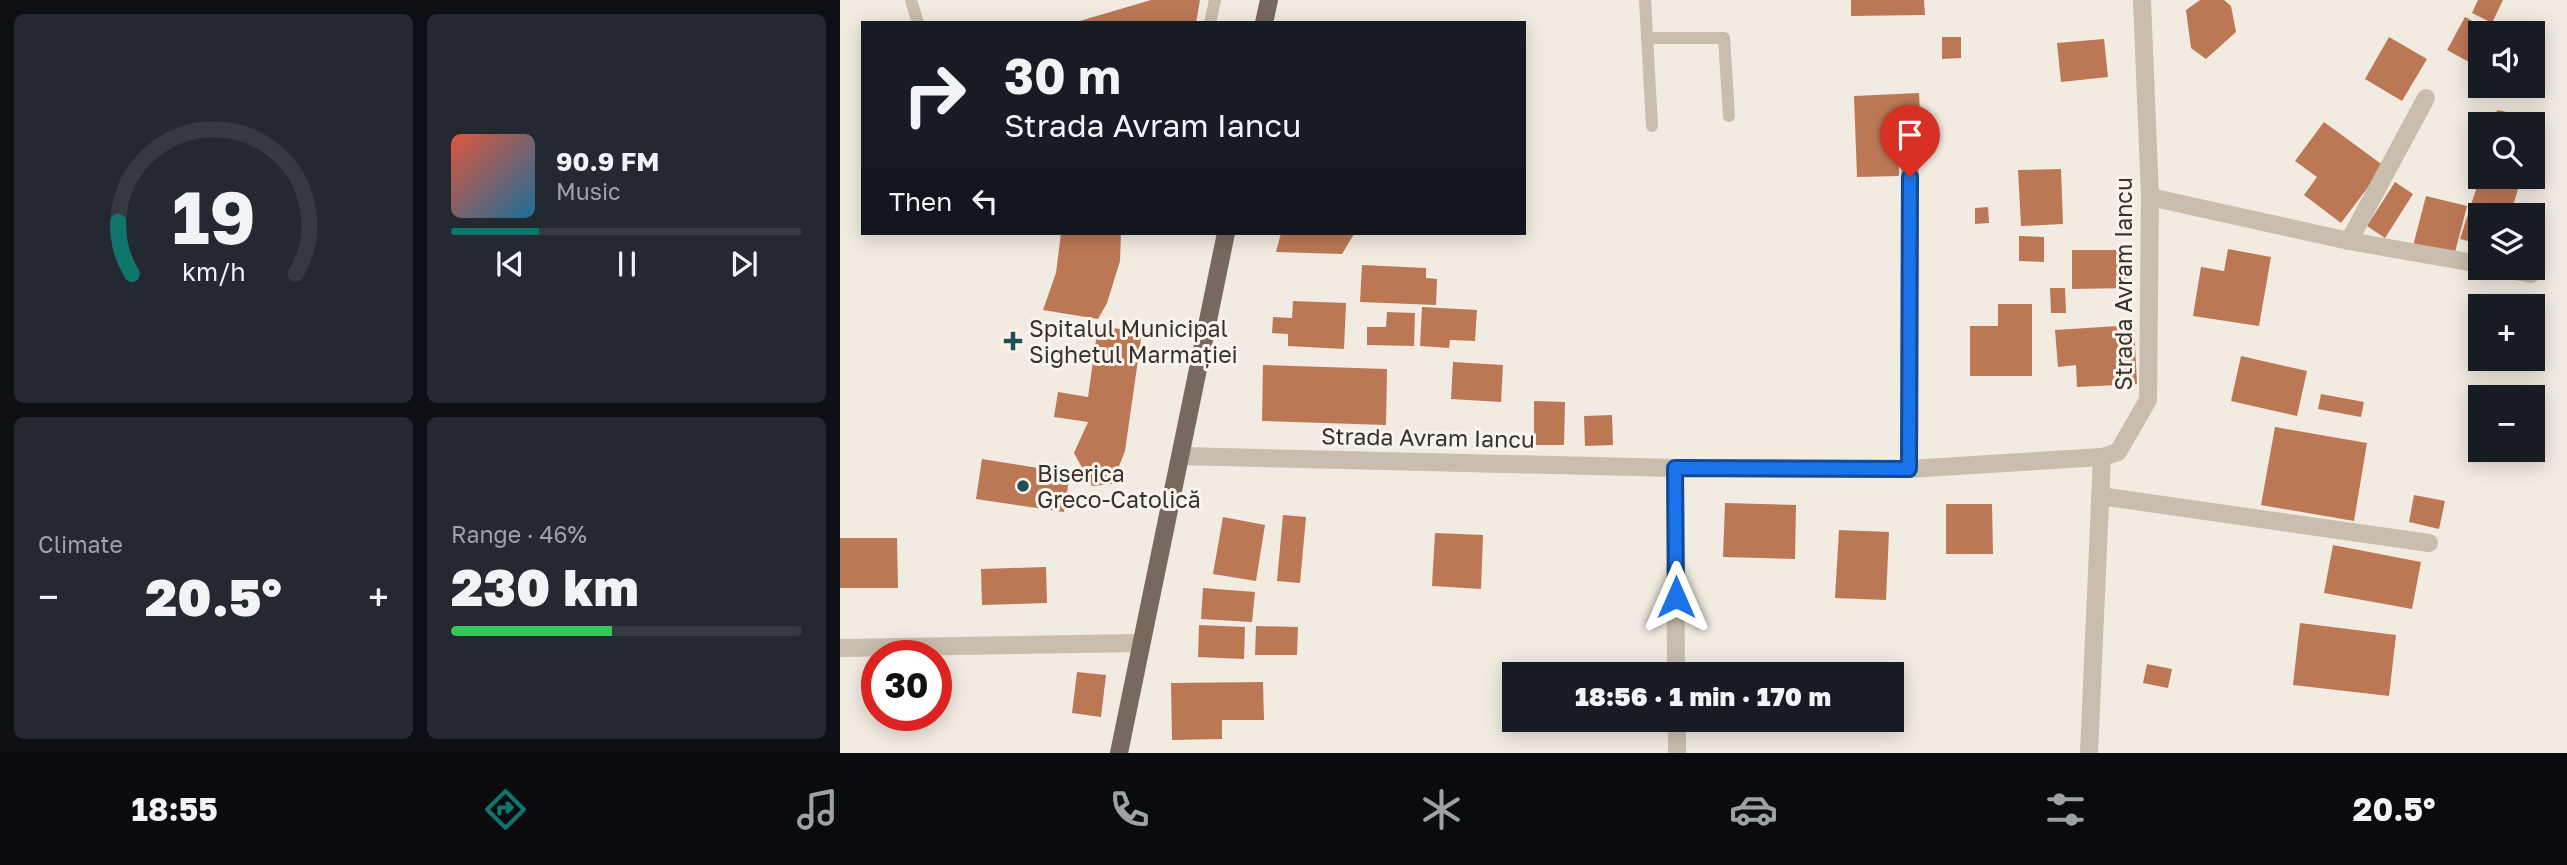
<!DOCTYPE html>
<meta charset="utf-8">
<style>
body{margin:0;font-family:"Golos Text",sans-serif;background:#242831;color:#f1f3f6;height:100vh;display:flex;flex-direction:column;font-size:26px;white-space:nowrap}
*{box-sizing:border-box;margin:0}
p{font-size:23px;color:#9ea1a6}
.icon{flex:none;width:38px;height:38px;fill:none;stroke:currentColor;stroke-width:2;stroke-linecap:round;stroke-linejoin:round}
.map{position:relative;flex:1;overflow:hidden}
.details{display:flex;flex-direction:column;gap:14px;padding:14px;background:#0d0f14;width:840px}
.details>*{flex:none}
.banner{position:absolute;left:21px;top:21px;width:665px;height:214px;border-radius:0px;box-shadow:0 4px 18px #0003;background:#171b24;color:#f1f3f6;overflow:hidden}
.buttons{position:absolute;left:1628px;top:21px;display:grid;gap:14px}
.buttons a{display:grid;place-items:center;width:77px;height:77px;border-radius:0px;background:#171b24;box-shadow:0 4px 18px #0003;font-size:35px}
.speed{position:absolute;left:21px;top:640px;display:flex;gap:14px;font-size:35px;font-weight:700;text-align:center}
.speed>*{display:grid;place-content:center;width:91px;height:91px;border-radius:50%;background:#171b24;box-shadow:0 4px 18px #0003;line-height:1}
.speed .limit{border:10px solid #d22;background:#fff;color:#111}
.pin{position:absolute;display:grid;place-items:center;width:60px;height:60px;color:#fff;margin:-72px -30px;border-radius:50% 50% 50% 0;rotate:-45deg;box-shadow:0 0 7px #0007}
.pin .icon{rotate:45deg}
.me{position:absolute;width:77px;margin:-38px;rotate:0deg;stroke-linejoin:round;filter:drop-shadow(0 0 5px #0008)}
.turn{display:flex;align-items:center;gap:24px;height:147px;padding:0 28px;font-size:32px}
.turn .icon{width:91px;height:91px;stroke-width:2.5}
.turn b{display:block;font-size:49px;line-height:60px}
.then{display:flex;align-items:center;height:66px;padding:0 28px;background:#0003;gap:14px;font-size:26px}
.big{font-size:52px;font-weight:800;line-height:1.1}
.details .card{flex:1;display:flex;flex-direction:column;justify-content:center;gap:10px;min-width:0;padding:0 24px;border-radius:10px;background:#242831}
.details .dial{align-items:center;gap:0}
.dial svg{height:182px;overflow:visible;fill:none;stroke:#363941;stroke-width:7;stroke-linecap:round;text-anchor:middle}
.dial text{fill:#f1f3f6;stroke:none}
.song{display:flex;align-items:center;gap:21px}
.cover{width:84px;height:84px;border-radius:10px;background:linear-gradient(135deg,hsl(10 70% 55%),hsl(200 70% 35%))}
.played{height:7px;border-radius:4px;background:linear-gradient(90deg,#0f766e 25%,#363941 25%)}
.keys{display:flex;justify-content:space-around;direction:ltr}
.heat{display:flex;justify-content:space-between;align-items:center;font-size:38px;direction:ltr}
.charge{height:10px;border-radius:5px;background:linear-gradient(90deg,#34c759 46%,#363941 0)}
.details .tiles{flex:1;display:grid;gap:14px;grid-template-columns:repeat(2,1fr)}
.trip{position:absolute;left:662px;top:662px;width:402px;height:70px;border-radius:0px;background:#171b24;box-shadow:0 4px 18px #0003;font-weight:800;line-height:70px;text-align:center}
.menu{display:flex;height:112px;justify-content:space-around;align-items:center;background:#090b0e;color:#9ea1a6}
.menu .icon{width:49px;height:49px}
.menu .active{color:#0f766e}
.menu b{font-size:32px;color:#f1f3f6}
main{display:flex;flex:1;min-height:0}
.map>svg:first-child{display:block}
.building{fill:#bc7855}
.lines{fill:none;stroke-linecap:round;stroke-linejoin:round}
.lane{stroke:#c9bdad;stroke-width:12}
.street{stroke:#c9bdad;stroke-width:18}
.primary{stroke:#78695e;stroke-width:18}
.route-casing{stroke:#114b97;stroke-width:18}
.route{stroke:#1a73e8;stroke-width:12}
.poi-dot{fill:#244e56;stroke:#f9f5ed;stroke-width:2.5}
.labels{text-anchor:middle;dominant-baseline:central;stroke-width:6;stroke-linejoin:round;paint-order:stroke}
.street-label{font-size:23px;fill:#38312b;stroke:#f9f5ed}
.poi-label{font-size:23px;fill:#38312b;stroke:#f9f5ed;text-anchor:start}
</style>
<main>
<section class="details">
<div class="tiles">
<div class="card dial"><svg viewBox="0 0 100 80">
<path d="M14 69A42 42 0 1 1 86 69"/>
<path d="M14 69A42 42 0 0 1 8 46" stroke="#0f766e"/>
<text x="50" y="56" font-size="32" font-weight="700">19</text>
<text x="50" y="72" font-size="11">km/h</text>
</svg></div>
<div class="card">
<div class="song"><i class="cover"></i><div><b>90.9 FM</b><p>Music</p></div></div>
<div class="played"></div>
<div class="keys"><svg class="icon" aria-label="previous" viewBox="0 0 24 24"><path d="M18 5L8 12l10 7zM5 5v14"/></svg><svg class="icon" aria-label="pause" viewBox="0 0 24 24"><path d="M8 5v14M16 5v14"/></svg><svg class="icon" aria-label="next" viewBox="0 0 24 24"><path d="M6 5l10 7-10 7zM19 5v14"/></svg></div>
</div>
<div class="card"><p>Climate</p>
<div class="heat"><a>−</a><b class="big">20.5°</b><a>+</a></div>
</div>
<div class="card"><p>Range · 46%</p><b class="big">230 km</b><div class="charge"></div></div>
</div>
</section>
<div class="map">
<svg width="1727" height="753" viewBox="0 0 1727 753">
<rect width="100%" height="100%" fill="#f1ebe1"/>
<g class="building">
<path d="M311 0H360L356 23H233Z"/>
<path d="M1011 0H1084L1085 15 1011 16Z"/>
<path d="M1360 0H1384L1391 6 1396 32 1366 59 1351 48 1346 10Z"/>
<path d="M1638 0H1663L1652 23 1632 13Z"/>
<path d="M1625 17 1655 33H1640V68L1607 50Z"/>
<path d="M1102 37H1121V58L1102 59Z"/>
<path d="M1549 37 1587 59 1562 101 1525 79Z"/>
<path d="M1264 39 1268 77 1221 82 1217 43Z"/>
<path d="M1079 93 1081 133H1058L1059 176 1017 177 1014 96Z"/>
<path d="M1657 110 1682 115 1680 124H1654Z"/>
<path d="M1484 122 1544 166 1501 223 1464 195 1477 177 1455 161Z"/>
<path d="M1221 169 1223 224 1181 226 1178 170Z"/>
<path d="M1640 177 1679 186 1670 215H1640V244L1620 239Z"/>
<path d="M1555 182 1573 194 1545 238 1527 226Z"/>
<path d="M1586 196 1627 206 1614 256 1573 246Z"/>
<path d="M1148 207 1149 223 1135 224V208Z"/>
<path d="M221 233H281L280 261 267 303 258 319 203 310 216 273Z"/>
<path d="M441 233H506L514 234 502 254 436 252Z"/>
<path d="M1179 236 1204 237V262L1179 261Z"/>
<path d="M1388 249 1431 257 1419 326 1353 316 1361 267 1384 271Z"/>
<path d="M1232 250H1287L1288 288 1232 289Z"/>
<path d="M522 265 586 268V278L597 279 596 305 520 302Z"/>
<path d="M1210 288H1225L1226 313H1211Z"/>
<path d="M453 301 506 303 504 349 448 346V334L432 333 433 317 452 318Z"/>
<path d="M1158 304H1192V376H1130V326H1158Z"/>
<path d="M582 307 637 310 635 341 610 340 609 348 580 346Z"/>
<path d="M547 312 575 313 574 346 527 345V327H546Z"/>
<path d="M1294 325 1297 384 1237 387 1236 365 1218 367 1215 330Z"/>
<path d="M258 326 302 332 285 451 272 484 252 486 234 453 248 422 214 417 218 392 248 397Z"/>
<path d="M1401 356 1467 371 1457 416 1391 401Z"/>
<path d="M613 362 663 365 661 402 611 399Z"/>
<path d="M423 365 547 369 546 425 422 421Z"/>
<path d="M1481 394 1524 402 1521 417 1478 409Z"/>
<path d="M694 401 725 402 724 445H694Z"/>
<path d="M772 415 773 445 745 446 744 416Z"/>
<path d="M1435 427 1527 443 1514 521 1421 505Z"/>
<path d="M142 459 230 473 224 512 136 499Z"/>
<path d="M1574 495 1605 501 1599 529 1569 522Z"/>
<path d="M885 503 956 505 955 559 883 557Z"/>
<path d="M1106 504H1152L1153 554H1106Z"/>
<path d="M443 515 466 517 460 583 437 581Z"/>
<path d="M383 517 425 525 416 581 373 574Z"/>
<path d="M999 530 1049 532 1046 600 995 598Z"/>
<path d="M595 533 643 535 641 589 592 586Z"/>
<path d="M0 538H57L58 588H0Z"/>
<path d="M1493 545 1581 562 1572 609 1484 593Z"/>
<path d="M206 567 207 603 142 605 141 569Z"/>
<path d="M363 588 415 592 412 622 361 619Z"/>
<path d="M1460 623 1556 635 1549 696 1453 685Z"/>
<path d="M359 625 405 627 404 659 358 657Z"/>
<path d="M416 626 458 627 457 655H415Z"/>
<path d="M1307 664 1332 669 1328 688 1303 683Z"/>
<path d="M237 672 266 675 261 717 232 713Z"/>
<path d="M423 682 424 720H382V739L332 740 331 683Z"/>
</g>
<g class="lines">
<g class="lane">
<path d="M71 0 78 23"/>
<path d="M805 0 812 126"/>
<path d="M370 23 375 0"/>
<path d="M807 38H884L889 116"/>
</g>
<g class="street">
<path d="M1310 197 1509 241 1640 264"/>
<path d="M1509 241 1586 98"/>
<path d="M1659 268 1691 274"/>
<path d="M340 456 835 468 1069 469 1262 457 1278 452 1308 400 1310 197 1302 0"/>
<path d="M835 468 836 674"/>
<path d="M1069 469 1070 151"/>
<path d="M1260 496 1589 543"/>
<path d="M0 648 299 643"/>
<path d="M837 719V753"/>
<path d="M1249 753 1262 457"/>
</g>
<g class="primary">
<path d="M424 23 429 0"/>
<path d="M279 753 386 233"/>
</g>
</g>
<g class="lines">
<g class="route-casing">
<path id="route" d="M836 597 835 468 1069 469 1070 177"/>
</g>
<use href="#route" class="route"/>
</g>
<g class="poi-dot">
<path d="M169.5 330.5h7v7h7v7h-7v7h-7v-7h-7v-7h7z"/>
<circle cx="183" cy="486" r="7"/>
</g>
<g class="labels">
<g class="street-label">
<text transform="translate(1283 284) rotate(-90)">Strada Avram Iancu</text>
<text transform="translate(588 437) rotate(1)">Strada Avram Iancu</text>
</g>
<g class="poi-label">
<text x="189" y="328">Spitalul Municipal<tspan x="189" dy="26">Sighetul Marmației</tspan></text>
<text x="197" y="473">Biserica<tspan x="197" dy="26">Greco-Catolică</tspan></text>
</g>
</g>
</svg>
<div class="buttons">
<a><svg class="icon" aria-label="sound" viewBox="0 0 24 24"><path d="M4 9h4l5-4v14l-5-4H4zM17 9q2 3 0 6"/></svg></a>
<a><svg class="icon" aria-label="search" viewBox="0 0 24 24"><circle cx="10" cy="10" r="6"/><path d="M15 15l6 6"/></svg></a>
<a><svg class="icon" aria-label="layers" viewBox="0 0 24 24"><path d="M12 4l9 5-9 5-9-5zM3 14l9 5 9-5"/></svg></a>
<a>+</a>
<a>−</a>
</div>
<div class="speed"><div class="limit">30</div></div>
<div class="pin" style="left:1070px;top:177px;background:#d93025"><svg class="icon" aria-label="arrive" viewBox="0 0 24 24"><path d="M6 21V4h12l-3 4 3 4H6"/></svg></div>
<svg class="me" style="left:836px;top:597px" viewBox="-20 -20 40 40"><path d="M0-17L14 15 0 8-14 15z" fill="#1a73e8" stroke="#fff" stroke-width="4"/></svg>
<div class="trip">18:56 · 1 min · 170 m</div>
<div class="banner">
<div class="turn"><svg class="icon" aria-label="right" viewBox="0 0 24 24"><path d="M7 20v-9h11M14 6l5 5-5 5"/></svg><div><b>30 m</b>Strada Avram Iancu</div></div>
<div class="then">Then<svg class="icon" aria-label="left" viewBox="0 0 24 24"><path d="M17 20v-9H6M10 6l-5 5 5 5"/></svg></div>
</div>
</div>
</main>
<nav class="menu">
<b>18:55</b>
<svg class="icon active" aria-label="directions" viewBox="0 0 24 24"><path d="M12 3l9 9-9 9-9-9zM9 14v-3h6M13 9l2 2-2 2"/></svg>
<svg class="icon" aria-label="music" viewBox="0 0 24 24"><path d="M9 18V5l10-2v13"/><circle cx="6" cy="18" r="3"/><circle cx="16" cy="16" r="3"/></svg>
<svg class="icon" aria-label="phone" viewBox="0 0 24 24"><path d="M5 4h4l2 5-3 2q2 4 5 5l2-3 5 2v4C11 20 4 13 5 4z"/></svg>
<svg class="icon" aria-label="climate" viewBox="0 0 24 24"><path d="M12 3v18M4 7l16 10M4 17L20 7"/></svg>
<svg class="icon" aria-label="car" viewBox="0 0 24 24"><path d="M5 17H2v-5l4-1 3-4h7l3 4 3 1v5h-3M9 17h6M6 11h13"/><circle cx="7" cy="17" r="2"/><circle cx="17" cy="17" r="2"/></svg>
<svg class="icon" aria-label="filters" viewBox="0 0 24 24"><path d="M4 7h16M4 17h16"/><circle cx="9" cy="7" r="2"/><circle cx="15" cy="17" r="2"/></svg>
<b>20.5°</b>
</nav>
